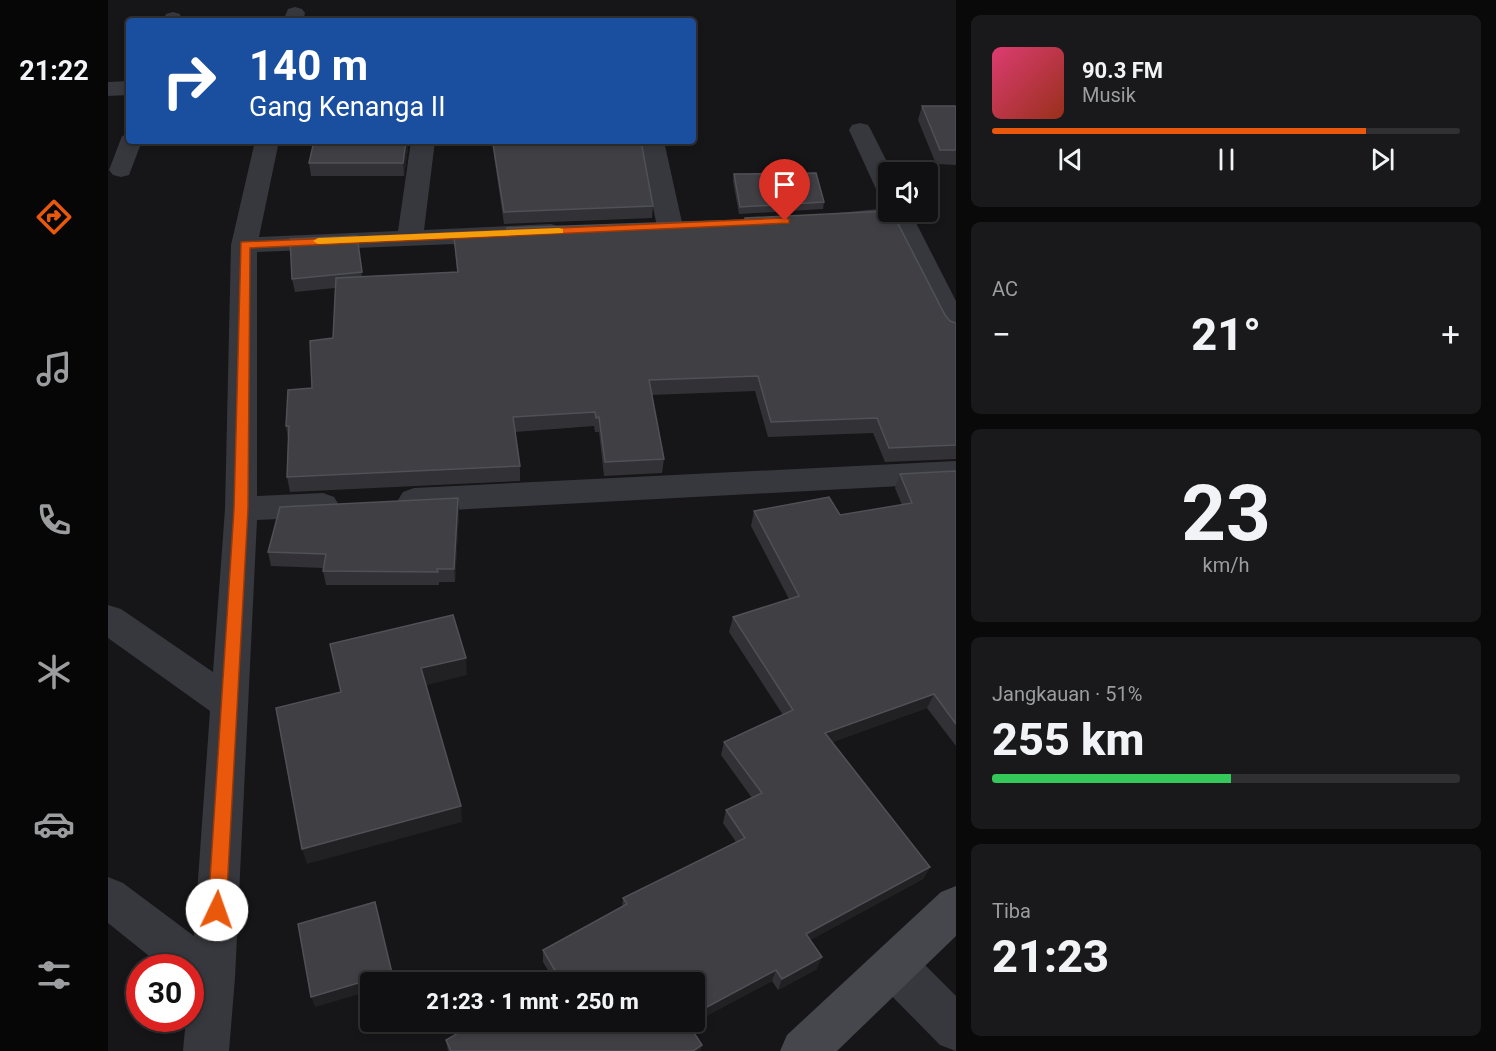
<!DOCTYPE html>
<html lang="id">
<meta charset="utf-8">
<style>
body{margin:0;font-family:Roboto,sans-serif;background:#19191b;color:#f1f3f6;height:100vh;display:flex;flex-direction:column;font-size:22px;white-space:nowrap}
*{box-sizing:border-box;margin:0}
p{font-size:20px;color:#9c9d9f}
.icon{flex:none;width:33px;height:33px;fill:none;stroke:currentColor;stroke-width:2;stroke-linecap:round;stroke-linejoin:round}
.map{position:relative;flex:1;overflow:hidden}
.sheet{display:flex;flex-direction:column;gap:15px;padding:15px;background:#09090a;width:540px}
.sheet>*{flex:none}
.guide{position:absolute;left:18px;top:18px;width:570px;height:126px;border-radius:6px;box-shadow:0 3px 9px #0003,0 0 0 2px #303032;background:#1a4fa0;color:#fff;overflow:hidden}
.controls{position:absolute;left:770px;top:162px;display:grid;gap:12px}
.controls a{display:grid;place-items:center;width:60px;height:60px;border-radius:6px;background:#101012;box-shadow:0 3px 9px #0003,0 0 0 2px #303032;font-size:30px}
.speed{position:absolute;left:18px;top:954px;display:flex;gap:12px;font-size:30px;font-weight:700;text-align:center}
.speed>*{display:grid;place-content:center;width:78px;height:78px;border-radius:50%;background:#101012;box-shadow:0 3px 9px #0003,0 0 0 2px #303032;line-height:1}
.speed .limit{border:9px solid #d22;background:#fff;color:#111}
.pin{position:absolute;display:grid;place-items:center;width:51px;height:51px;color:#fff;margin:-62px -26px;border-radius:50% 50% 50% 0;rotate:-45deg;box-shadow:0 0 6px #0007}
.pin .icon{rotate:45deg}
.me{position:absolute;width:66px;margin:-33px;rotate:3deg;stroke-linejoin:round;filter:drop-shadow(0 0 4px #0008)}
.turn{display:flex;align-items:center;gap:21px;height:126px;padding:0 24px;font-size:27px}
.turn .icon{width:78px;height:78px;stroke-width:2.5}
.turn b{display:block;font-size:42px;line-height:51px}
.big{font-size:45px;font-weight:800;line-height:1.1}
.sheet .card{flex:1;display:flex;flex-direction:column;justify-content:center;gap:9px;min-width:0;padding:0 21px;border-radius:9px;background:#19191b}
.sheet .dial{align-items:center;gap:0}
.dial b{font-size:78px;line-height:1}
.song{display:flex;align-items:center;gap:18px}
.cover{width:72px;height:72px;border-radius:9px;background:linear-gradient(135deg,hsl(340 70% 55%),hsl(10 70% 35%))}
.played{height:6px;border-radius:3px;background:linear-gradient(90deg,#ea580c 80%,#303032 80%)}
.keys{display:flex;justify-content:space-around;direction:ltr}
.heat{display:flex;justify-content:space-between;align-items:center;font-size:33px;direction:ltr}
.charge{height:9px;border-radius:4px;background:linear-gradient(90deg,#34c759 51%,#303032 0)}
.trip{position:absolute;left:252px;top:972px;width:345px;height:60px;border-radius:6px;background:#101012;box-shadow:0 3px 9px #0003,0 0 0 2px #303032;font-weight:800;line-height:60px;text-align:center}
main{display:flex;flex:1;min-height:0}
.dock{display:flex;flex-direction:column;width:108px;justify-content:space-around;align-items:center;background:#060607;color:#9c9d9f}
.dock .icon{width:42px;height:42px}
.dock .on{color:#ea580c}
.dock b{font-size:27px;color:#f1f3f6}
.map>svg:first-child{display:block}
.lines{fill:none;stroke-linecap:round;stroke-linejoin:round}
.minor{fill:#37383d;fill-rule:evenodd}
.secondary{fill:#45474d;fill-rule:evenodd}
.wall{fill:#323236}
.shaded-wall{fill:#212124}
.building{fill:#3f3f44;stroke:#4f5156;stroke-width:1.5}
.route{fill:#ea580c;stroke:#983908;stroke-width:1.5}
.slow{fill:#f59e0b}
</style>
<main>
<nav class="dock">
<b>21:22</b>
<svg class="icon on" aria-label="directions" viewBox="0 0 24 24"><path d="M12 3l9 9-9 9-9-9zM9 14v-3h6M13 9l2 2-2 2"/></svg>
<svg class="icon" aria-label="music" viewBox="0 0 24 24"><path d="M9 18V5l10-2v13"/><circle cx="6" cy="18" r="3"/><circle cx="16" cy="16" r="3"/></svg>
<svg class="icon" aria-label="phone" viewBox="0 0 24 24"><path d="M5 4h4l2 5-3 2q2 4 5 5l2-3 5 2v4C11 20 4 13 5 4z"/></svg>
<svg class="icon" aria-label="climate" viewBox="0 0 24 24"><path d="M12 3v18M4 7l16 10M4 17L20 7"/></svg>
<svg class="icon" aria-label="car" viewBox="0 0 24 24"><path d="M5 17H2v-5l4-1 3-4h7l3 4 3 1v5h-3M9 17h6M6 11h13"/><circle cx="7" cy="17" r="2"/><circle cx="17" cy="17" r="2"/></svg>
<svg class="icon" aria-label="filters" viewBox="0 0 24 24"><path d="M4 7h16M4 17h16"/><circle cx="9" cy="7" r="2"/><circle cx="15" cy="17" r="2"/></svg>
</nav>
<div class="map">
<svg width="848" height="1051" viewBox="0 0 848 1051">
<rect width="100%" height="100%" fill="#161618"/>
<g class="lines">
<g class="minor">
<path d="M187 7 194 9 197 13 195 21H175L180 9Z"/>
<path d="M65 12 72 14 74 21H54L58 14Z"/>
<path d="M21 81V95L0 96V82Z"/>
<path d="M752 123 760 125 763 130 784 172H780V196L771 194 768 189 741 130 744 125Z"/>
<path d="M21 134V141H34L21 175 13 177 5 175 1 170 14 136Z"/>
<path d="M147 141H171L151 237 290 231 303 141H327L316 230 443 224 452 227 456 232 452 237 443 240 149 252V496L215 493 226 497 231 505 226 513 215 517 149 520 127 978 121 1051H75L78 1018H82V968H56L0 923V877L15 883 86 936 102 711 0 638V605L13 609 105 672 117 509 123 245Z"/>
<path d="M532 141H556L575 227 571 232 562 235 553 232 549 227Z"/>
<path d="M780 208V212H802L804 215 848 301V337L838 334 834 328 783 223 740 226 731 223 727 218 731 213Z"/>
<path d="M848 461V483L306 512 295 508 290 500 295 492 306 488Z"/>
<path d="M787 945 803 951 848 996V1051L832 1045 771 983 765 967 771 951Z"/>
</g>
<path class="secondary" d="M848 886V936L729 1051H672L679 1035 833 892Z"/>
</g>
<g class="wall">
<path d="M814 106H848V165L828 164 810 120Z"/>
<path d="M202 141H301L296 176H203L201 163 206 141Z"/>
<path d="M385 144H403L545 206 544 218 396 224 386 156Z"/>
<path d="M626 174 716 202 715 209 631 214 625 181Z"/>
<path d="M637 218 837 315 842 321 848 323V459L777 462 765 433 660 437 647 391 543 395 556 459 554 473 496 476 491 432H487L486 426 407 432 412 466V481L182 492 179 477 180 439 178 426 204 388 225 338 227 288 187 292 184 279 249 236 254 277 349 272 346 237 399 234V228L636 220Z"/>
<path d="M848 471V746L819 708 724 742 822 867 815 879 702 940 709 969 670 990 664 981 581 1025 594 1045 592 1051H340L338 1040 444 977 435 962V950L514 907 515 898 628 842 615 823 618 810 644 798 613 755 616 742 675 715 621 632 625 617 681 599 643 526 646 511 732 515 794 505 787 488 792 474Z"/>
<path d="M350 498 351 512 347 582H331V585H218L215 571V568L163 566 160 552Z"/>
</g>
<g class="shaded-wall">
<path d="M298 141H301L296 176 295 163Z"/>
<path d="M350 498 351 512 347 582 346 569Z"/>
<path d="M358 658 359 675 315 686 313 668Z"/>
<path d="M826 694 819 708 712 747 717 733Z"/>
<path d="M353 806 354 822 199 864 194 849Z"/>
<path d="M822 867 815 879 693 945 698 934Z"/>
<path d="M267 902 286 982H262V991L207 1007 203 997Z"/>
<path d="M714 957 709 969 670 990 674 979Z"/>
<path d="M668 970 664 981 574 1029 576 1022H586V1014Z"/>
<path d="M594 1045 592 1051H585Z"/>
</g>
<g class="building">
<path d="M814 106H848V150H832Z"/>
<path d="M206 141H298L295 163H201Z"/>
<path d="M404 141H533L545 206 396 212 385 144H403Z"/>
<path d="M708 173 716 202 632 207 626 174Z"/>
<path d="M780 211 784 212 837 315 842 321 848 323V445L781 448 769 418 663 422 650 376 541 380 556 459 497 462 491 417 488 418 487 412 405 417 412 466 179 477 181 426H178L180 390 204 388 202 341 225 338 228 278 350 272 346 237 400 234 399 228 637 220V218Z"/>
<path d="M249 236 254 272 184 279 182 239Z"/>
<path d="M848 471V724L826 694 717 733 822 867 698 934 714 957 674 979 668 970 586 1014V982H434L449 974 435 950 519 904 515 898 637 838 618 810 654 793 616 742 685 710 625 617 691 596 646 511 721 497 732 515 804 503 792 474Z"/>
<path d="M350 498 346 569H329L330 572 215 571 218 554 160 552 172 507Z"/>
<path d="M345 615 358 658 313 668 353 806 194 849 168 708 233 692 222 644Z"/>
<path d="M267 902 284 973 203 997 190 924Z"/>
<path d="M369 1022H579L594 1045 585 1051H342H343L338 1040Z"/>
</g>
<path class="route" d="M677 218 681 219V223L142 248 140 509 118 910 115 916 109 918 103 916 100 910 126 509 133 242Z"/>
<path class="slow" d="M451 228 455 229V233L210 244 205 241 210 238Z"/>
</svg>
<div class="controls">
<a><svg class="icon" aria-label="sound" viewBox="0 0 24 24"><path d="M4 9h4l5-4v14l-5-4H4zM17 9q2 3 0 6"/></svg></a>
</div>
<div class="speed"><div class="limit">30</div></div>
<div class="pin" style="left:677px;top:221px;background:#d93025"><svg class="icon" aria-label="arrive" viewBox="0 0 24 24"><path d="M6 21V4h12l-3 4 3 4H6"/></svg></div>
<svg class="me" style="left:109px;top:910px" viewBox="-20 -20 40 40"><circle r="19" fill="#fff"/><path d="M0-13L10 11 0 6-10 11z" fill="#ea580c"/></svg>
<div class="trip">21:23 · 1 mnt · 250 m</div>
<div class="guide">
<div class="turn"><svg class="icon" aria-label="right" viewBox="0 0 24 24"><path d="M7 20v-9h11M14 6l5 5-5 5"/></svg><div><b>140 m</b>Gang Kenanga II</div></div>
</div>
</div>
<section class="sheet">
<div class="card">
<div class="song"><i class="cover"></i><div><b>90.3 FM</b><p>Musik</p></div></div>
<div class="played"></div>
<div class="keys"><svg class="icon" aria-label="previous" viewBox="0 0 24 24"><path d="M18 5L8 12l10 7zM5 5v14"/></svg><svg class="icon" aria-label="pause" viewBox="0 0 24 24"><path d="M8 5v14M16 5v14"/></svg><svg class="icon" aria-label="next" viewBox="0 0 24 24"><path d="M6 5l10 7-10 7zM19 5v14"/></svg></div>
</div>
<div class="card"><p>AC</p>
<div class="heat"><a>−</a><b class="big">21°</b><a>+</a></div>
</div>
<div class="card dial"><b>23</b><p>km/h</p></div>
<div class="card"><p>Jangkauan · 51%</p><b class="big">255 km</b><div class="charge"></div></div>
<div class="card"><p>Tiba</p><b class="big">21:23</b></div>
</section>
</main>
